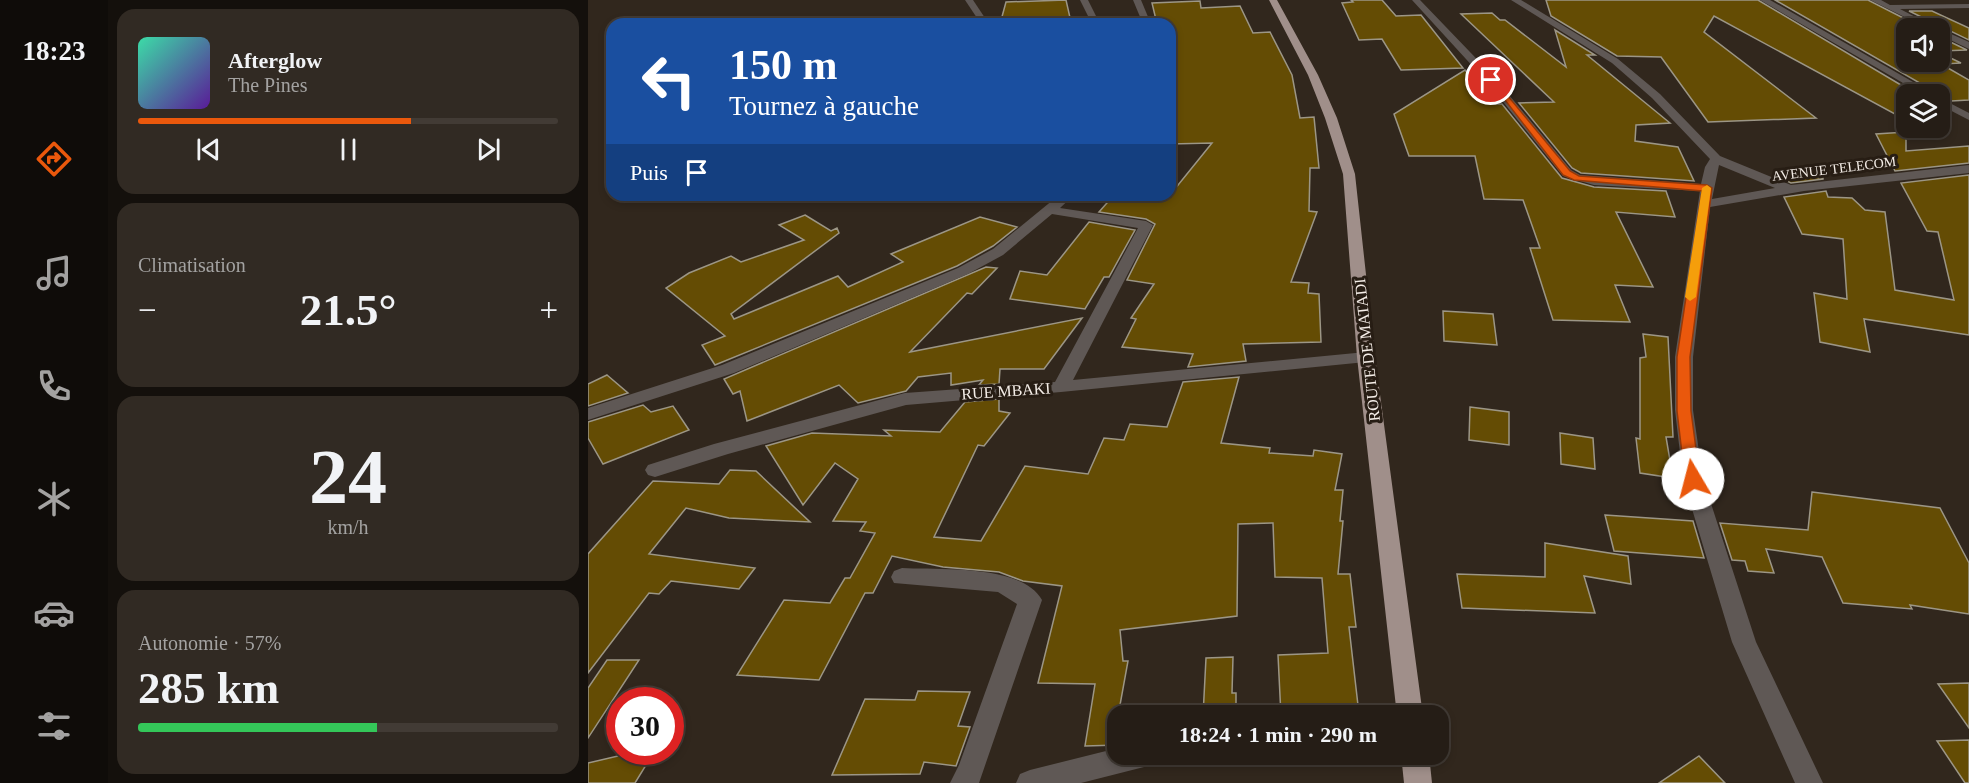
<!DOCTYPE html>
<html lang="fr">
<meta charset="utf-8">
<style>
body{margin:0;font-family:Georgia,serif;background:#312a23;color:#f1f3f6;height:100vh;display:flex;flex-direction:column;font-size:22px;white-space:nowrap}
*{box-sizing:border-box;margin:0}
p{font-size:20px;color:#a3a2a1}
.icon{flex:none;width:33px;height:33px;fill:none;stroke:currentColor;stroke-width:2;stroke-linecap:round;stroke-linejoin:round}
.map{position:relative;flex:1;overflow:hidden}
.side{display:flex;flex-direction:column;gap:9px;padding:9px;background:#14100c;width:480px}
.side>*{flex:none}
.banner{position:absolute;left:18px;top:18px;width:570px;height:183px;border-radius:18px;box-shadow:0 3px 9px #0003,0 0 0 2px #423b35;background:#1a4fa0;color:#fff;overflow:hidden}
.fabs{position:absolute;left:1308px;top:18px;display:grid;gap:12px}
.fabs a{display:grid;place-items:center;width:54px;height:54px;border-radius:12px;background:#251d16;box-shadow:0 3px 9px #0003,0 0 0 2px #423b35;font-size:30px}
.speed{position:absolute;left:18px;top:687px;display:flex;gap:12px;font-size:30px;font-weight:700;text-align:center}
.speed>*{display:grid;place-content:center;width:78px;height:78px;border-radius:50%;background:#251d16;box-shadow:0 3px 9px #0003,0 0 0 2px #423b35;line-height:1}
.speed .limit{border:9px solid #d22;background:#fff;color:#111}
.pin{position:absolute;display:grid;place-items:center;width:51px;height:51px;color:#fff;margin:-26px;border:3px solid #fff;border-radius:50%;box-shadow:0 2px 6px #0007}
.me{position:absolute;width:66px;margin:-33px;rotate:352deg;stroke-linejoin:round;filter:drop-shadow(0 0 4px #0008)}
.turn{display:flex;align-items:center;gap:21px;height:126px;padding:0 24px;font-size:27px}
.turn .icon{width:78px;height:78px;stroke-width:2.5}
.turn b{display:block;font-size:42px;line-height:51px}
.then{display:flex;align-items:center;height:57px;padding:0 24px;background:#0003;gap:12px;font-size:22px}
.big{font-size:45px;font-weight:600;line-height:1.1}
.side .widget{flex:1;display:flex;flex-direction:column;justify-content:center;gap:9px;min-width:0;padding:0 21px;border-radius:18px;background:#312a23}
.side .dial{align-items:center;gap:0}
.dial b{font-size:78px;line-height:1}
.song{display:flex;align-items:center;gap:18px}
.cover{width:72px;height:72px;border-radius:9px;background:linear-gradient(135deg,hsl(160 70% 55%),hsl(270 70% 35%))}
.played{height:6px;border-radius:3px;background:linear-gradient(90deg,#ea580c 65%,#423b35 65%)}
.keys{display:flex;justify-content:space-around;direction:ltr}
.heat{display:flex;justify-content:space-between;align-items:center;font-size:33px;direction:ltr}
.charge{height:9px;border-radius:4px;background:linear-gradient(90deg,#34c759 57%,#423b35 0)}
.trip{position:absolute;left:519px;top:705px;width:342px;height:60px;border-radius:18px;background:#251d16;box-shadow:0 3px 9px #0003,0 0 0 2px #423b35;font-weight:600;line-height:60px;text-align:center}
main{display:flex;flex:1;min-height:0}
.tabs{display:flex;flex-direction:column;width:108px;justify-content:space-around;align-items:center;background:#0f0c09;color:#a3a2a1}
.tabs .icon{width:42px;height:42px}
.tabs .active{color:#ea580c}
.tabs b{font-size:27px;color:#f1f3f6}
.map>svg:first-child{display:block}
.building{fill:#644c04;stroke:#9c9686;stroke-width:1.5}
.lines{fill:none;stroke-linecap:round;stroke-linejoin:round}
.minor{fill:#5f5855;fill-rule:evenodd}
.trunk{fill:#a08f8a;fill-rule:evenodd}
.route{fill:#ea580c;stroke:#983908;stroke-width:1.5}
.slow{fill:#f59e0b}
.labels{text-anchor:middle;dominant-baseline:central;stroke-width:6;stroke-linejoin:round;paint-order:stroke}
.far-street-label{font-size:14px;fill:#f4ede7;stroke:#271d14}
.street-label{font-size:16px;fill:#f4ede7;stroke:#271d14}
</style>
<main>
<nav class="tabs">
<b>18:23</b>
<svg class="icon active" aria-label="directions" viewBox="0 0 24 24"><path d="M12 3l9 9-9 9-9-9zM9 14v-3h6M13 9l2 2-2 2"/></svg>
<svg class="icon" aria-label="music" viewBox="0 0 24 24"><path d="M9 18V5l10-2v13"/><circle cx="6" cy="18" r="3"/><circle cx="16" cy="16" r="3"/></svg>
<svg class="icon" aria-label="phone" viewBox="0 0 24 24"><path d="M5 4h4l2 5-3 2q2 4 5 5l2-3 5 2v4C11 20 4 13 5 4z"/></svg>
<svg class="icon" aria-label="climate" viewBox="0 0 24 24"><path d="M12 3v18M4 7l16 10M4 17L20 7"/></svg>
<svg class="icon" aria-label="car" viewBox="0 0 24 24"><path d="M5 17H2v-5l4-1 3-4h7l3 4 3 1v5h-3M9 17h6M6 11h13"/><circle cx="7" cy="17" r="2"/><circle cx="17" cy="17" r="2"/></svg>
<svg class="icon" aria-label="filters" viewBox="0 0 24 24"><path d="M4 7h16M4 17h16"/><circle cx="9" cy="7" r="2"/><circle cx="15" cy="17" r="2"/></svg>
</nav>
<section class="side">
<div class="widget">
<div class="song"><i class="cover"></i><div><b>Afterglow</b><p>The Pines</p></div></div>
<div class="played"></div>
<div class="keys"><svg class="icon" aria-label="previous" viewBox="0 0 24 24"><path d="M18 5L8 12l10 7zM5 5v14"/></svg><svg class="icon" aria-label="pause" viewBox="0 0 24 24"><path d="M8 5v14M16 5v14"/></svg><svg class="icon" aria-label="next" viewBox="0 0 24 24"><path d="M6 5l10 7-10 7zM19 5v14"/></svg></div>
</div>
<div class="widget"><p>Climatisation</p>
<div class="heat"><a>−</a><b class="big">21.5°</b><a>+</a></div>
</div>
<div class="widget dial"><b>24</b><p>km/h</p></div>
<div class="widget"><p>Autonomie · 57%</p><b class="big">285 km</b><div class="charge"></div></div>
</section>
<div class="map">
<svg width="1381" height="783" viewBox="0 0 1381 783">
<rect width="100%" height="100%" fill="#31271d"/>
<g class="building">
<path d="M478 0 483 22 412 24 418 2Z"/>
<path d="M763 0H794L808 16 833 15 875 68 813 70 794 39 771 40 754 3 765 2Z"/>
<path d="M958 0H1170L1318 88V120L1126 16 1116 32 1228 118 1120 122 1073 57 1029 56 963 16Z"/>
<path d="M1187 0H1280L1335 28H1318V62H1352V53L1373 63 1353 64 1381 80V100L1363 101Z"/>
<path d="M612 1 613 8 652 6 665 33 682 32 704 75 712 118 726 117 731 168H722L721 211 729 212 703 282 721 283 720 293 731 294 733 342 655 344 658 361 600 367 605 354 534 347 548 319 543 318 566 284 539 280 567 224 558 219 511 212 526 195H582L624 143 582 144 585 40H582V24H569L564 3Z"/>
<path d="M1321 11H1344L1381 28V40Z"/>
<path d="M904 13 912 20H917L978 67 967 30 1007 55H999L1082 123 1048 125 1047 141 1090 147 1106 181 993 173 984 168 931 103 966 102 873 14Z"/>
<path d="M1352 37 1379 50 1352 51Z"/>
<path d="M877 70 903 104H914L974 178 1006 187 1078 191 1087 217 1028 212 1065 287 1027 285 1042 322 965 320 942 248H952L935 200 896 199 887 156H821L806 114Z"/>
<path d="M1318 132V151L1381 146V163L1307 171 1288 134Z"/>
<path d="M1185 174 1235 178V179L1203 183Z"/>
<path d="M1381 175V335L1276 319 1282 352 1232 342 1226 293 1259 299 1255 239 1214 234 1196 197 1238 191 1240 197 1264 198 1277 210 1297 212 1307 290 1366 300 1350 232 1339 231 1313 183Z"/>
<path d="M217 215 243 231 249 228 251 233 143 314 146 319 250 276 260 287 315 262 303 254 392 217 429 227 405 246 369 266 127 365 114 345 137 336 78 288 101 273 143 256 153 262 216 240 191 225Z"/>
<path d="M501 222 547 230 521 277H516L497 309 422 299 432 271 459 275Z"/>
<path d="M398 267 409 268 384 294 379 293 322 352 494 318 456 369H412L411 384 391 385 395 380 363 385V373L330 377 318 391 270 403 251 385 159 421 152 391 145 394 136 379Z"/>
<path d="M855 311 905 314 909 345 856 341Z"/>
<path d="M1055 334 1080 337 1085 437H1078L1085 478 1052 473 1048 438 1052 439V358L1058 357Z"/>
<path d="M19 375 40 393 0 406V384Z"/>
<path d="M651 377 633 443 682 448 681 453 725 456 726 450 754 454 747 490H755L752 521H755L750 574H762L768 627H761L771 714 693 716 690 655 740 653 734 578 687 577 685 523 650 524 649 616 532 630 535 661H540L530 716V745L497 746 507 684 450 683 474 586 435 581 411 572 355 567 304 556 285 593H277L231 680 149 675 196 600 242 603 257 578H262L287 533 272 531 278 522 245 521 270 479 247 463 215 505 178 446 224 433 303 436 296 430 352 432 377 402 411 399V411L422 413 396 446 390 445 346 537 393 541 437 466 500 474 516 438 536 440 542 424 579 427 595 382Z"/>
<path d="M55 405 63 412 85 406 101 430 15 464 0 438V422Z"/>
<path d="M882 407 921 412V445L881 440Z"/>
<path d="M972 433 1005 438 1007 469 973 464Z"/>
<path d="M142 470 168 471 222 522 141 518 98 508 61 554 167 568 151 589 83 581 71 594 61 593 0 673V554L65 481 131 484Z"/>
<path d="M1224 492 1352 508 1381 563V614L1322 605 1324 609 1255 603 1234 557 1178 549 1186 573 1160 571 1157 561 1144 560 1132 523 1220 530Z"/>
<path d="M1017 515 1105 521 1116 558 1026 551Z"/>
<path d="M957 543 1040 556 1043 584 996 576 1007 613 874 608 869 574 957 577Z"/>
<path d="M645 657 644 693H648V716H615L618 658Z"/>
<path d="M19 660H51L0 738V688Z"/>
<path d="M1381 683V728L1350 684Z"/>
<path d="M330 691 382 692 370 726 382 727 368 766 336 762 332 774 244 775 277 699 327 700Z"/>
<path d="M1381 740V783H1377L1349 741Z"/>
<path d="M47 752H66L47 783H0V763Z"/>
<path d="M1111 756 1137 783H1071Z"/>
</g>
<g class="lines">
<g class="minor">
<path d="M377 0H385L401 24H393Z"/>
<path d="M492 0H500L512 24H504Z"/>
<path d="M545 0H553L563 24H555Z"/>
<path d="M824 0H832L907 78 983 170 992 175 1113 184 1117 167 1122 159 1064 98 1024 63 923 0H933L1030 59 1072 94 1132 156 1203 185 1381 165V173L1216 191 1122 207 1105 357V410L1115 479 1168 642 1235 783H1207L1144 642 1095 479 1087 410V357L1112 191 1006 185 975 176 899 82ZM1131 165 1187 188 1124 199Z"/>
<path d="M1172 0H1182L1346 94H1334Z"/>
<path d="M1282 0H1293L1302 5 1381 4V8L1312 9 1349 28H1339Z"/>
<path d="M1352 29 1381 42V49L1352 35Z"/>
<path d="M1352 98 1381 113V120L1352 105Z"/>
<path d="M471 195H486L472 208 558 221 565 225 485 380 778 352 787 357 778 362 473 392 318 405 140 454 67 477 60 475 57 470 60 465 126 444 317 393 467 382 550 228 464 214 415 255 380 274 146 373 0 420V408L134 365 370 268 405 249Z"/>
<path d="M314 568C350 570 435 564 454 600L391 783H362L371 765 429 604 410 592 306 583 303 577 306 571Z"/>
<path d="M530 748V754H569L566 763 556 767 493 783H428L432 774 442 770Z"/>
</g>
<g class="trunk">
<path d="M681 0H689L730 75 749 118 767 174 787 357 835 716H809L769 357 755 174 737 118 720 75Z"/>
<path d="M813 754H841L844 783H816Z"/>
</g>
</g>
<path class="route" d="M900 78H905L982 171 991 176 1119 185 1124 188 1102 357 1103 411 1112 479 1110 482 1105 484 1097 479 1089 411V357L1114 191 986 180 975 175Z"/>
<path class="slow" d="M1119 185 1123 188 1108 297 1102 301 1097 297 1114 188Z"/>
<g class="labels">
<g class="far-street-label">
<text transform="translate(1246 169) rotate(-7)">AVENUE TELECOM</text>
</g>
<g class="street-label">
<text transform="translate(779 350) rotate(-96)">ROUTE DE MATADI</text>
<text transform="translate(418 391) rotate(-4)">RUE MBAKI</text>
</g>
</g>
</svg>
<div class="fabs">
<a><svg class="icon" aria-label="sound" viewBox="0 0 24 24"><path d="M4 9h4l5-4v14l-5-4H4zM17 9q2 3 0 6"/></svg></a>
<a><svg class="icon" aria-label="layers" viewBox="0 0 24 24"><path d="M12 4l9 5-9 5-9-5zM3 14l9 5 9-5"/></svg></a>
</div>
<div class="speed"><div class="limit">30</div></div>
<div class="pin" style="left:903px;top:80px;background:#d93025"><svg class="icon" aria-label="arrive" viewBox="0 0 24 24"><path d="M6 21V4h12l-3 4 3 4H6"/></svg></div>
<svg class="me" style="left:1105px;top:479px" viewBox="-20 -20 40 40"><circle r="19" fill="#fff"/><path d="M0-13L10 11 0 6-10 11z" fill="#ea580c"/></svg>
<div class="trip">18:24 · 1 min · 290 m</div>
<div class="banner">
<div class="turn"><svg class="icon" aria-label="left" viewBox="0 0 24 24"><path d="M17 20v-9H6M10 6l-5 5 5 5"/></svg><div><b>150 m</b>Tournez à gauche</div></div>
<div class="then">Puis<svg class="icon" aria-label="arrive" viewBox="0 0 24 24"><path d="M6 21V4h12l-3 4 3 4H6"/></svg></div>
</div>
</div>
</main>
